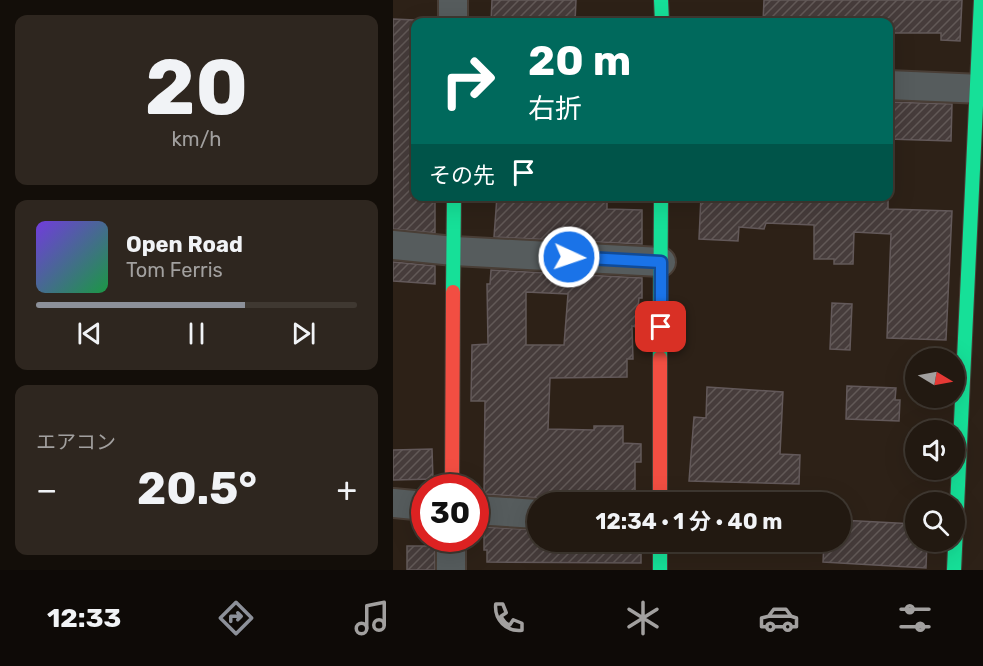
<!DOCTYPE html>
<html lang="ja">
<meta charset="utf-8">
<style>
body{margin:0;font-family:Rubik,"Noto Sans JP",sans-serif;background:#2e261f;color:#f1f3f6;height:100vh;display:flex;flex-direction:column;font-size:22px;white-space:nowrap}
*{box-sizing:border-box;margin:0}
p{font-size:20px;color:#a2a09f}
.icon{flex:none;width:33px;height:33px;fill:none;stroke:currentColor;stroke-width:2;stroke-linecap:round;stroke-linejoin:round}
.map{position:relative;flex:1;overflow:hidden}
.sheet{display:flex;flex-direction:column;gap:15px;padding:15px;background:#130e09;width:393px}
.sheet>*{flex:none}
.top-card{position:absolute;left:18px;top:18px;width:482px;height:183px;border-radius:12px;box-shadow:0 6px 24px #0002,0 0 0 2px #3f3831;background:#00695c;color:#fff;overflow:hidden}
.needle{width:39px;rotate:100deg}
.controls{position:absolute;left:512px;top:348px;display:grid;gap:12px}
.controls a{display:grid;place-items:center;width:60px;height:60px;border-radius:50%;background:#221911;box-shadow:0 6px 24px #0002,0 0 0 2px #3f3831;font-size:30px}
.speed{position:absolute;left:18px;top:474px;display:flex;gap:12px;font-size:30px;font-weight:700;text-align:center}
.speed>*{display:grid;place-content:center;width:78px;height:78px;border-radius:50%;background:#221911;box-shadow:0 6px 24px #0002,0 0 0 2px #3f3831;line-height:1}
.speed .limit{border:9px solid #d22;background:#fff;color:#111}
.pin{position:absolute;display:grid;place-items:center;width:51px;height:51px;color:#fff;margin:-26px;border-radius:12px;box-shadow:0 3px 9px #0006}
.me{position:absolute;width:66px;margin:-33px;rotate:93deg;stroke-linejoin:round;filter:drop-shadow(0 0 4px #0008)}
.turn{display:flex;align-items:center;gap:21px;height:126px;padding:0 18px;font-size:27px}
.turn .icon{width:78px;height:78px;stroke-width:2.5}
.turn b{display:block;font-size:42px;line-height:51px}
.then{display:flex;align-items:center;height:57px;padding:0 18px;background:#0003;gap:12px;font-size:22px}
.big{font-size:45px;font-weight:700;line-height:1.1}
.sheet .widget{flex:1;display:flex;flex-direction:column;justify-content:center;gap:9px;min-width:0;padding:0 21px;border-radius:12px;background:#2e261f}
.sheet .dial{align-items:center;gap:0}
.dial b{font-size:78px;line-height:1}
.song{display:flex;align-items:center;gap:18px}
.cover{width:72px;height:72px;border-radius:9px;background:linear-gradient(135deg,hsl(260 70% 55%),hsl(140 70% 35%))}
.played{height:6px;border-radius:3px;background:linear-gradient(90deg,#8c9099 65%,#3f3831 65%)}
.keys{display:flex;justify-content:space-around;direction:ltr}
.heat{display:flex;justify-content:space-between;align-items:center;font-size:33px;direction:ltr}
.trip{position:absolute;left:134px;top:492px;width:324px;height:60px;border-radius:30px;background:#221911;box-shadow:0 6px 24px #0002,0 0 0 2px #3f3831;font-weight:700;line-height:60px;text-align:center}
.tab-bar{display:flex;height:96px;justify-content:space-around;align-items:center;background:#0e0a07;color:#a2a09f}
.tab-bar .icon{width:42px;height:42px}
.tab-bar .on{color:#8c9099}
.tab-bar b{font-size:27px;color:#f1f3f6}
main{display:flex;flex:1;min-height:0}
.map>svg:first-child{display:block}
.building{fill:url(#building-hatch);stroke:#63595a;stroke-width:1.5;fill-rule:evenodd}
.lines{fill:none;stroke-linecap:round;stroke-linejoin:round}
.street-casing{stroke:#493e36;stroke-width:32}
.fast-casing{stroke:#493e36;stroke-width:16}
.jam-casing{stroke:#493e36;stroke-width:16}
.street{stroke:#565c5d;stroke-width:28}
.fast{stroke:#16e098;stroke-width:14}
.jam{stroke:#f24e42;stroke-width:14}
.route-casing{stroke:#114b97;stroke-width:15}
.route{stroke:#1a73e8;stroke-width:10}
</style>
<main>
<section class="sheet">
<div class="widget dial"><b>20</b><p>km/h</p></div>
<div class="widget">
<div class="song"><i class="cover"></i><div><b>Open Road</b><p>Tom Ferris</p></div></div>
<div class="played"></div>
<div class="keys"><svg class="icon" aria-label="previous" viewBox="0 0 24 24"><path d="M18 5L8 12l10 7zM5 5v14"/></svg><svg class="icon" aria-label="pause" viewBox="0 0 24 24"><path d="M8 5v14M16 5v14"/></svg><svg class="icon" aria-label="next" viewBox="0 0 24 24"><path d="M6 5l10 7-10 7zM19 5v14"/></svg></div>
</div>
<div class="widget"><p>エアコン</p>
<div class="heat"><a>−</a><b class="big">20.5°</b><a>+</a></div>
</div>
</section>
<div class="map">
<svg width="590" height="570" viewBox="0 0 590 570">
<defs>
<pattern id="building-hatch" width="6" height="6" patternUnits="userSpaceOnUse" patternTransform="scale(1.5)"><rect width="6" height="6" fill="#463c3b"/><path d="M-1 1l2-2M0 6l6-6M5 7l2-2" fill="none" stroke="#625957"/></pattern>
</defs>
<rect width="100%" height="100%" fill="#2d2117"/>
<g class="building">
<path d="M99 0H183L182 22H98Z"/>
<path d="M371 0H569L567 41 548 40V33H495V22H370Z"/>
<path d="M0 19 22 20V196H42V233L0 229Z"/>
<path d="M495 102 559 104 558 141 495 139Z"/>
<path d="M104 196H214V209L249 210V244L101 237Z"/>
<path d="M308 196H495V209L559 211 553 340 494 338 498 234 461 232 460 264H441V259H421V225L373 223 371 229 346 227 345 241 306 239Z"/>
<path d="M0 262 42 266V284L0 281Z"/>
<path d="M98 270 249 278V298H246L243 327 239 326 240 359H234V377L157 378 155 429 201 430V426H230V443L248 444V462H242V502L220 501V498H148L91 494 92 401H78L79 345 95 344 94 284H97ZM133 292 175 294 171 345H133Z"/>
<path d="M439 303 459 304 457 350 437 349Z"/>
<path d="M454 386 503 388 502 400H507L506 421 453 419Z"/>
<path d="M314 387 390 392 387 454 407 455 406 484 296 481 301 417 313 418Z"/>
<path d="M39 449 40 479 0 480V450Z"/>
<path d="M447 520 522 524V542H534L533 568 430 562 431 542H447Z"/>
<path d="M91 527 144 530V542H248V563L94 562V550H91Z"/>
<rect x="14" y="546" width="28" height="24"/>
</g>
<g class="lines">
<g class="street-casing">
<g id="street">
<path d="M60 0V22"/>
<path d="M495 85 590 89"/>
<path d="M0 245 61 251 268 262"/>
<path d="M0 503 32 506"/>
<path d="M82 510 144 514"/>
<path d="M58 570V538"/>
</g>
</g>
<g class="fast-casing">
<g id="fast">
<path d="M268 0 269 22"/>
<path d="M60 292 61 196"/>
<path d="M267 358 268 196"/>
<path d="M267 542V570"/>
<path d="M561 570 588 0"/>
</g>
</g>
<g class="jam-casing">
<g id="jam">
<path d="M59 488 60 292"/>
<path d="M267 502V358"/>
</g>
</g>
<use href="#street" class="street"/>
<use href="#fast" class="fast"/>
<use href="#jam" class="jam"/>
</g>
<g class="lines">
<g class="route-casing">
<path id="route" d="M176 257 268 262V327"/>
</g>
<use href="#route" class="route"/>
</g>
</svg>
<div class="controls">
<a><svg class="needle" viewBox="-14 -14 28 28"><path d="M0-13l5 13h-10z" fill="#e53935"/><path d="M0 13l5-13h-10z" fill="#a2a09f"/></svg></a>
<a><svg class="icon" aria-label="sound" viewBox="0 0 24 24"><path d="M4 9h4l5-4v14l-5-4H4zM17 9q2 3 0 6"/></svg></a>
<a><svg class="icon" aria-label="search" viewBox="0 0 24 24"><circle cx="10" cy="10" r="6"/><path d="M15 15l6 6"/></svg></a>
</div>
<div class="speed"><div class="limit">30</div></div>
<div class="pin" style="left:268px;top:327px;background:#d93025"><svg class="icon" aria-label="arrive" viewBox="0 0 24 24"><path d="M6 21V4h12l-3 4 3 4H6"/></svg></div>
<svg class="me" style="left:176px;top:257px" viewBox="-20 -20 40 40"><circle r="17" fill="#1a73e8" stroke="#fff" stroke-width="3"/><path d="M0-11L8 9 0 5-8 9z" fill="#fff"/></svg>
<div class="trip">12:34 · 1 分 · 40 m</div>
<div class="top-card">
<div class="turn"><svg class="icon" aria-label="right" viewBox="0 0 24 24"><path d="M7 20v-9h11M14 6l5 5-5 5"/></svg><div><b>20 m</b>右折</div></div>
<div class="then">その先<svg class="icon" aria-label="arrive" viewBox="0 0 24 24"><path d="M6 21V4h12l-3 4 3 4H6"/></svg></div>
</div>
</div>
</main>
<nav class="tab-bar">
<b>12:33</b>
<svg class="icon on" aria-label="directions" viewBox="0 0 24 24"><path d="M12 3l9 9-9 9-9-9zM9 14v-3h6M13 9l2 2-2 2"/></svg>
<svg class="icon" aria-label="music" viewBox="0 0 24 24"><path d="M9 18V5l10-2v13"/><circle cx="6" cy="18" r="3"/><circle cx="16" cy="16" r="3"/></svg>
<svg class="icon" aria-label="phone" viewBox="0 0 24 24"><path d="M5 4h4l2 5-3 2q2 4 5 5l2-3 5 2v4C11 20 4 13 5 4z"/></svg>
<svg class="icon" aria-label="climate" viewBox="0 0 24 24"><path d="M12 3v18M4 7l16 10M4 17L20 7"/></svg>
<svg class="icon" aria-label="car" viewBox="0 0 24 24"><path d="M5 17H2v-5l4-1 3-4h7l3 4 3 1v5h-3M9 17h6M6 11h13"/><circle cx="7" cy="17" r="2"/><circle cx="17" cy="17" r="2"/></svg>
<svg class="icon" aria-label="filters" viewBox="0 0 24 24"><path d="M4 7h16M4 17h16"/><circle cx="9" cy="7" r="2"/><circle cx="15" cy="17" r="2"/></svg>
</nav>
